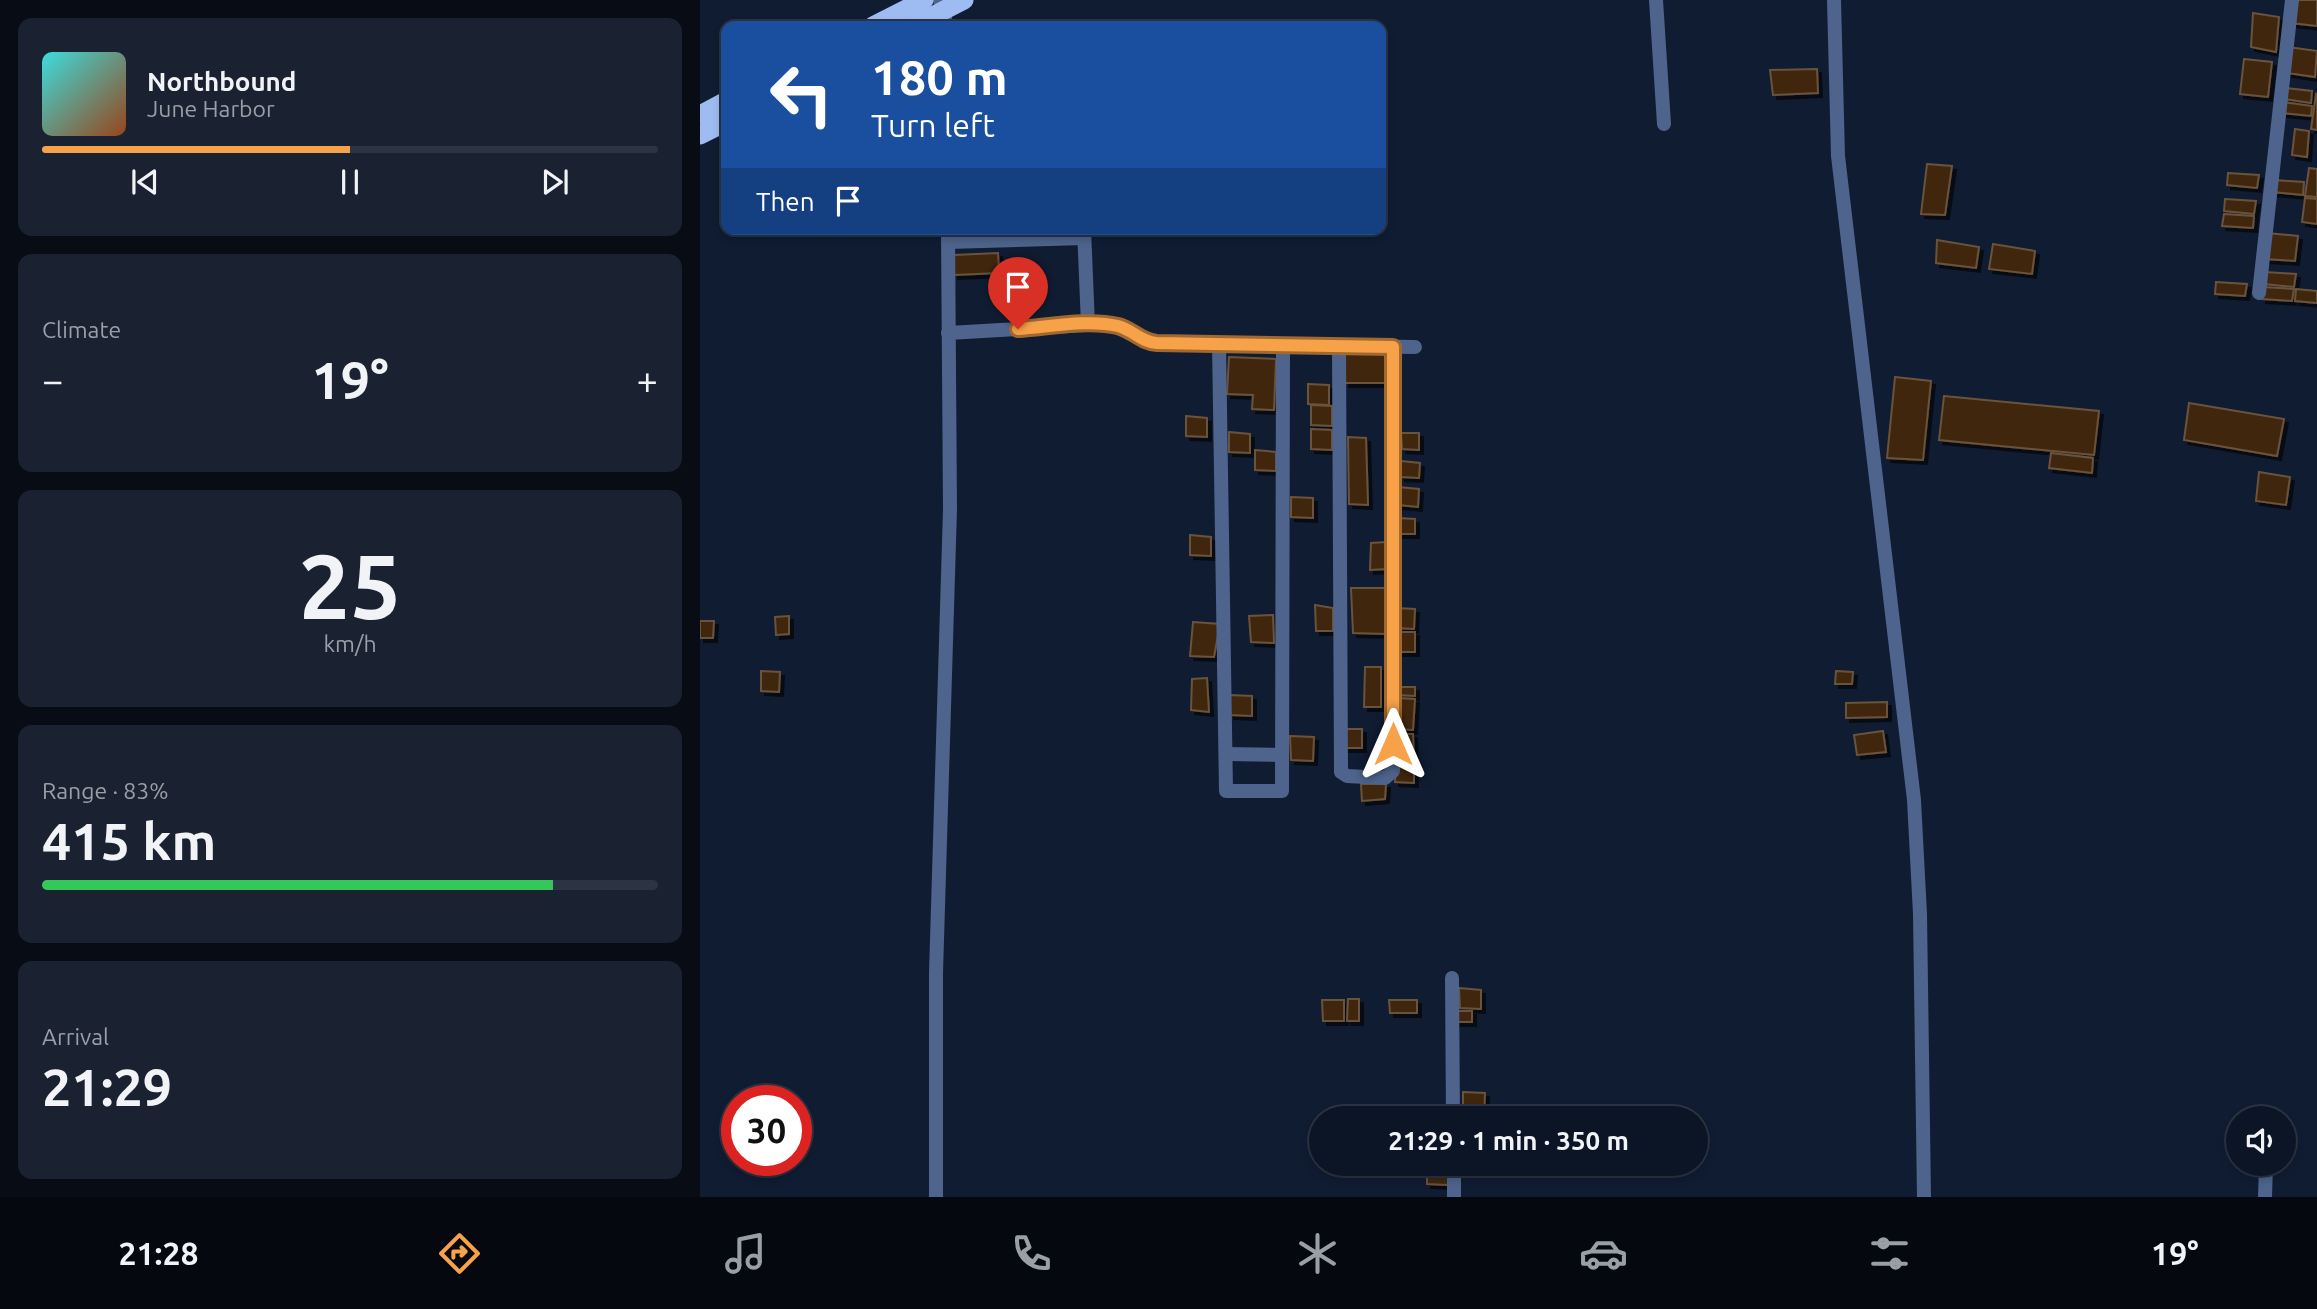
<!DOCTYPE html>
<meta charset="utf-8">
<style>
body{margin:0;font-family:Ubuntu,sans-serif;background:#1a2232;color:#f1f3f6;height:100vh;display:flex;flex-direction:column;font-size:26px;white-space:nowrap}
*{box-sizing:border-box;margin:0}
p{font-size:23px;color:#9a9fa7}
.icon{flex:none;width:38px;height:38px;fill:none;stroke:currentColor;stroke-width:2;stroke-linecap:round;stroke-linejoin:round}
.map{position:relative;flex:1;overflow:hidden}
.panel{display:flex;flex-direction:column;gap:18px;padding:18px;background:#070c15;width:700px}
.panel>*{flex:none}
.guide{position:absolute;left:21px;top:21px;width:665px;height:214px;border-radius:14px;box-shadow:0 4px 10px #0003,0 0 0 2px #2c3443;background:#1a4fa0;color:#fff;overflow:hidden}
.fabs{position:absolute;left:1526px;top:1106px;display:grid;gap:14px}
.fabs a{display:grid;place-items:center;width:70px;height:70px;border-radius:50%;background:#0c1526;box-shadow:0 4px 10px #0003,0 0 0 2px #2c3443;font-size:35px}
.speed{position:absolute;left:21px;top:1085px;display:flex;gap:14px;font-size:35px;font-weight:700;text-align:center}
.speed>*{display:grid;place-content:center;width:91px;height:91px;border-radius:50%;background:#0c1526;box-shadow:0 4px 10px #0003,0 0 0 2px #2c3443;line-height:1}
.speed .limit{border:10px solid #d22;background:#fff;color:#111}
.pin{position:absolute;display:grid;place-items:center;width:60px;height:60px;color:#fff;margin:-72px -30px;border-radius:50% 50% 50% 0;rotate:-45deg;box-shadow:0 0 7px #0007}
.pin .icon{rotate:45deg}
.me{position:absolute;width:77px;margin:-38px;rotate:0deg;stroke-linejoin:round;filter:drop-shadow(0 0 5px #0008)}
.turn{display:flex;align-items:center;gap:24px;height:147px;padding:0 35px;font-size:32px}
.turn .icon{width:91px;height:91px;stroke-width:2.5}
.turn b{display:block;font-size:49px;line-height:60px}
.then{display:flex;align-items:center;height:66px;padding:0 35px;background:#0003;gap:14px;font-size:26px}
.big{font-size:52px;font-weight:700;line-height:1.1}
.panel .widget{flex:1;display:flex;flex-direction:column;justify-content:center;gap:10px;min-width:0;padding:0 24px;border-radius:14px;background:#1a2232}
.panel .dial{align-items:center;gap:0}
.dial b{font-size:91px;line-height:1}
.song{display:flex;align-items:center;gap:21px}
.cover{width:84px;height:84px;border-radius:10px;background:linear-gradient(135deg,hsl(180 70% 55%),hsl(20 70% 35%))}
.played{height:7px;border-radius:4px;background:linear-gradient(90deg,#f7a149 50%,#2c3443 50%)}
.keys{display:flex;justify-content:space-around;direction:ltr}
.heat{display:flex;justify-content:space-between;align-items:center;font-size:38px;direction:ltr}
.charge{height:10px;border-radius:5px;background:linear-gradient(90deg,#34c759 83%,#2c3443 0)}
.trip{position:absolute;left:609px;top:1106px;width:399px;height:70px;border-radius:35px;background:#0c1526;box-shadow:0 4px 10px #0003,0 0 0 2px #2c3443;font-weight:700;line-height:70px;text-align:center}
.menu{display:flex;height:112px;justify-content:space-around;align-items:center;background:#05080f;color:#9a9fa7}
.menu .icon{width:49px;height:49px}
.menu .on{color:#f7a149}
.menu b{font-size:32px;color:#f1f3f6}
main{display:flex;flex:1;min-height:0}
.map>svg:first-child{display:block}
.building{fill:#41260b;stroke:#6a523c;stroke-width:2;filter:url(#shadow)}
.lines{fill:none;stroke-linecap:round;stroke-linejoin:round}
.minor{stroke:#4e648c;stroke-width:14}
.trunk{stroke:#9ebcf1;stroke-width:19}
.route-casing{stroke:#a1692f;stroke-width:18}
.route{stroke:#f7a149;stroke-width:12}
</style>
<main>
<section class="panel">
<div class="widget">
<div class="song"><i class="cover"></i><div><b>Northbound</b><p>June Harbor</p></div></div>
<div class="played"></div>
<div class="keys"><svg class="icon" aria-label="previous" viewBox="0 0 24 24"><path d="M18 5L8 12l10 7zM5 5v14"/></svg><svg class="icon" aria-label="pause" viewBox="0 0 24 24"><path d="M8 5v14M16 5v14"/></svg><svg class="icon" aria-label="next" viewBox="0 0 24 24"><path d="M6 5l10 7-10 7zM19 5v14"/></svg></div>
</div>
<div class="widget"><p>Climate</p>
<div class="heat"><a>−</a><b class="big">19°</b><a>+</a></div>
</div>
<div class="widget dial"><b>25</b><p>km/h</p></div>
<div class="widget"><p>Range · 83%</p><b class="big">415 km</b><div class="charge"></div></div>
<div class="widget"><p>Arrival</p><b class="big">21:29</b></div>
</section>
<div class="map">
<svg width="1617" height="1197" viewBox="0 0 1617 1197">
<defs>
<filter id="shadow"><feDropShadow dx="4" dy="4" stdDeviation="0" flood-color="#0009"/></filter>
</defs>
<rect width="100%" height="100%" fill="#101c32"/>
<g class="building">
<path d="M1594 0H1617V26L1591 23Z"/>
<path d="M1553 13 1579 17 1576 52 1551 47Z"/>
<path d="M1588 47 1617 51 1615 77 1587 73Z"/>
<path d="M1544 59 1572 62 1568 97 1540 94Z"/>
<path d="M1117 69 1118 93 1073 95 1070 70Z"/>
<path d="M1586 88 1612 91 1611 103 1584 99Z"/>
<path d="M1616 94 1617 95V130L1611 129Z"/>
<path d="M1583 102 1612 106 1611 116 1582 113Z"/>
<path d="M1595 129 1609 131 1607 157 1592 155Z"/>
<path d="M1227 164 1252 166 1245 215 1221 214Z"/>
<path d="M1609 168 1617 169V197L1605 196Z"/>
<path d="M1528 173 1559 175 1557 188 1527 185Z"/>
<path d="M1574 180 1604 182 1603 195 1572 192Z"/>
<path d="M1605 198 1617 199V224L1602 222Z"/>
<path d="M1525 199 1556 201 1554 214 1524 211Z"/>
<path d="M1524 214 1554 216 1553 228 1522 226Z"/>
<rect x="259" y="229" width="31" height="7"/>
<path d="M1567 233 1598 236 1595 261 1564 259Z"/>
<path d="M1237 240 1279 247 1276 268 1236 263Z"/>
<path d="M1293 244 1335 251 1332 274 1289 269Z"/>
<path d="M298 253 299 273 254 275V255Z"/>
<path d="M1565 272 1596 274 1594 287 1564 284Z"/>
<path d="M1516 282 1547 284 1545 296 1515 294Z"/>
<path d="M1563 287 1594 289 1592 301 1562 299Z"/>
<path d="M1596 289 1617 291V303L1595 301Z"/>
<path d="M644 354H685V383H645Z"/>
<path d="M529 357 576 359 574 410 552 409 553 395 527 394Z"/>
<path d="M1195 377 1231 381 1223 460 1187 458Z"/>
<path d="M608 384 629 385V405L608 404Z"/>
<path d="M1244 396 1399 411 1394 455 1239 440Z"/>
<path d="M1489 403 1584 419 1577 456 1484 440Z"/>
<path d="M611 405 632 406V426L611 425Z"/>
<path d="M486 416 507 418V437L486 436Z"/>
<path d="M611 429 632 430V450L611 449Z"/>
<path d="M529 432 550 434V453L529 452Z"/>
<path d="M701 433H719V450L702 449Z"/>
<path d="M648 437 666 438 668 505 649 504Z"/>
<path d="M555 450 576 452V471L555 470Z"/>
<path d="M1351 453 1393 458 1392 473 1349 468Z"/>
<path d="M701 461 720 463 719 478 701 477Z"/>
<path d="M1559 472 1590 477 1586 505 1556 501Z"/>
<path d="M698 487 719 489 718 507 699 505Z"/>
<path d="M591 497 613 498V518L591 517Z"/>
<path d="M698 518 715 519V534H698Z"/>
<path d="M490 535 511 537V556L490 555Z"/>
<path d="M686 542 687 569 670 570 671 543Z"/>
<path d="M651 588H685L686 634 653 633Z"/>
<path d="M615 605 633 608V631H616Z"/>
<path d="M696 608 715 609 714 629 695 628Z"/>
<path d="M573 615 574 643 551 642 549 616Z"/>
<path d="M89 616V634L76 635 75 617Z"/>
<path d="M0 621H14L13 638H0Z"/>
<path d="M493 622 520 624 514 657 490 656Z"/>
<path d="M697 632H715V652H696Z"/>
<path d="M665 667H681V707H664Z"/>
<path d="M61 671 80 672 79 692 61 691Z"/>
<path d="M1136 671 1153 672 1152 684H1135Z"/>
<path d="M507 678 509 712 491 710 492 679Z"/>
<path d="M698 687H715V696L697 695Z"/>
<path d="M530 695 552 696V716L530 715Z"/>
<path d="M698 698 715 699 713 730 697 729Z"/>
<path d="M1187 702V717L1146 718V703Z"/>
<rect x="644" y="729" width="18" height="19"/>
<path d="M1183 731 1186 752 1157 755 1154 735Z"/>
<path d="M696 734H713L714 763H697Z"/>
<path d="M590 736 614 737 613 761 591 760Z"/>
<path d="M696 766H714V783L695 782Z"/>
<path d="M661 784H686L685 799 662 801Z"/>
<path d="M759 988 781 990V1009L760 1008Z"/>
<path d="M648 999H659V1021H647Z"/>
<path d="M622 1000H644V1021H623Z"/>
<path d="M689 1000H717V1013H690Z"/>
<rect x="754" y="1011" width="18" height="11"/>
<path d="M763 1092 785 1093 784 1118 763 1117Z"/>
<path d="M727 1164 748 1165V1185L727 1184Z"/>
</g>
<g class="lines">
<g class="minor">
<path d="M240 0 247 26"/>
<path d="M956 0 964 124"/>
<path d="M1134 0 1138 156 1214 800 1220 914 1224 1197"/>
<path d="M384 229 388 325"/>
<path d="M248 242 384 238"/>
<path d="M1559 293 1592 0"/>
<path d="M248 333 405 324C425 327 438 342 457 343L715 347"/>
<path d="M519 344 526 791H582L583 345"/>
<path d="M639 346 641 772 647 776 685 778 693 771V347"/>
<path d="M526 754 582 755"/>
<path d="M752 978 753 1118"/>
<path d="M754 1164V1197"/>
<path d="M236 1197V973L250 509 248 229"/>
<path d="M1565 1197 1566 1165"/>
</g>
<g class="trunk">
<path d="M173 26 224 0"/>
<path d="M213 26 264 0"/>
<path d="M0 115 26 101"/>
<path d="M0 135 26 122"/>
</g>
</g>
<g class="lines">
<g class="route-casing">
<path id="route" d="M318 329C349 327 388 319 418 326 433 330 441 342 457 343L693 347V744"/>
</g>
<use href="#route" class="route"/>
</g>
</svg>
<div class="fabs">
<a><svg class="icon" aria-label="sound" viewBox="0 0 24 24"><path d="M4 9h4l5-4v14l-5-4H4zM17 9q2 3 0 6"/></svg></a>
</div>
<div class="speed"><div class="limit">30</div></div>
<div class="pin" style="left:318px;top:329px;background:#d93025"><svg class="icon" aria-label="arrive" viewBox="0 0 24 24"><path d="M6 21V4h12l-3 4 3 4H6"/></svg></div>
<svg class="me" style="left:693px;top:744px" viewBox="-20 -20 40 40"><path d="M0-17L14 15 0 8-14 15z" fill="#f7a149" stroke="#fff" stroke-width="4"/></svg>
<div class="trip">21:29 · 1 min · 350 m</div>
<div class="guide">
<div class="turn"><svg class="icon" aria-label="left" viewBox="0 0 24 24"><path d="M17 20v-9H6M10 6l-5 5 5 5"/></svg><div><b>180 m</b>Turn left</div></div>
<div class="then">Then<svg class="icon" aria-label="arrive" viewBox="0 0 24 24"><path d="M6 21V4h12l-3 4 3 4H6"/></svg></div>
</div>
</div>
</main>
<nav class="menu">
<b>21:28</b>
<svg class="icon on" aria-label="directions" viewBox="0 0 24 24"><path d="M12 3l9 9-9 9-9-9zM9 14v-3h6M13 9l2 2-2 2"/></svg>
<svg class="icon" aria-label="music" viewBox="0 0 24 24"><path d="M9 18V5l10-2v13"/><circle cx="6" cy="18" r="3"/><circle cx="16" cy="16" r="3"/></svg>
<svg class="icon" aria-label="phone" viewBox="0 0 24 24"><path d="M5 4h4l2 5-3 2q2 4 5 5l2-3 5 2v4C11 20 4 13 5 4z"/></svg>
<svg class="icon" aria-label="climate" viewBox="0 0 24 24"><path d="M12 3v18M4 7l16 10M4 17L20 7"/></svg>
<svg class="icon" aria-label="car" viewBox="0 0 24 24"><path d="M5 17H2v-5l4-1 3-4h7l3 4 3 1v5h-3M9 17h6M6 11h13"/><circle cx="7" cy="17" r="2"/><circle cx="17" cy="17" r="2"/></svg>
<svg class="icon" aria-label="filters" viewBox="0 0 24 24"><path d="M4 7h16M4 17h16"/><circle cx="9" cy="7" r="2"/><circle cx="15" cy="17" r="2"/></svg>
<b>19°</b>
</nav>
